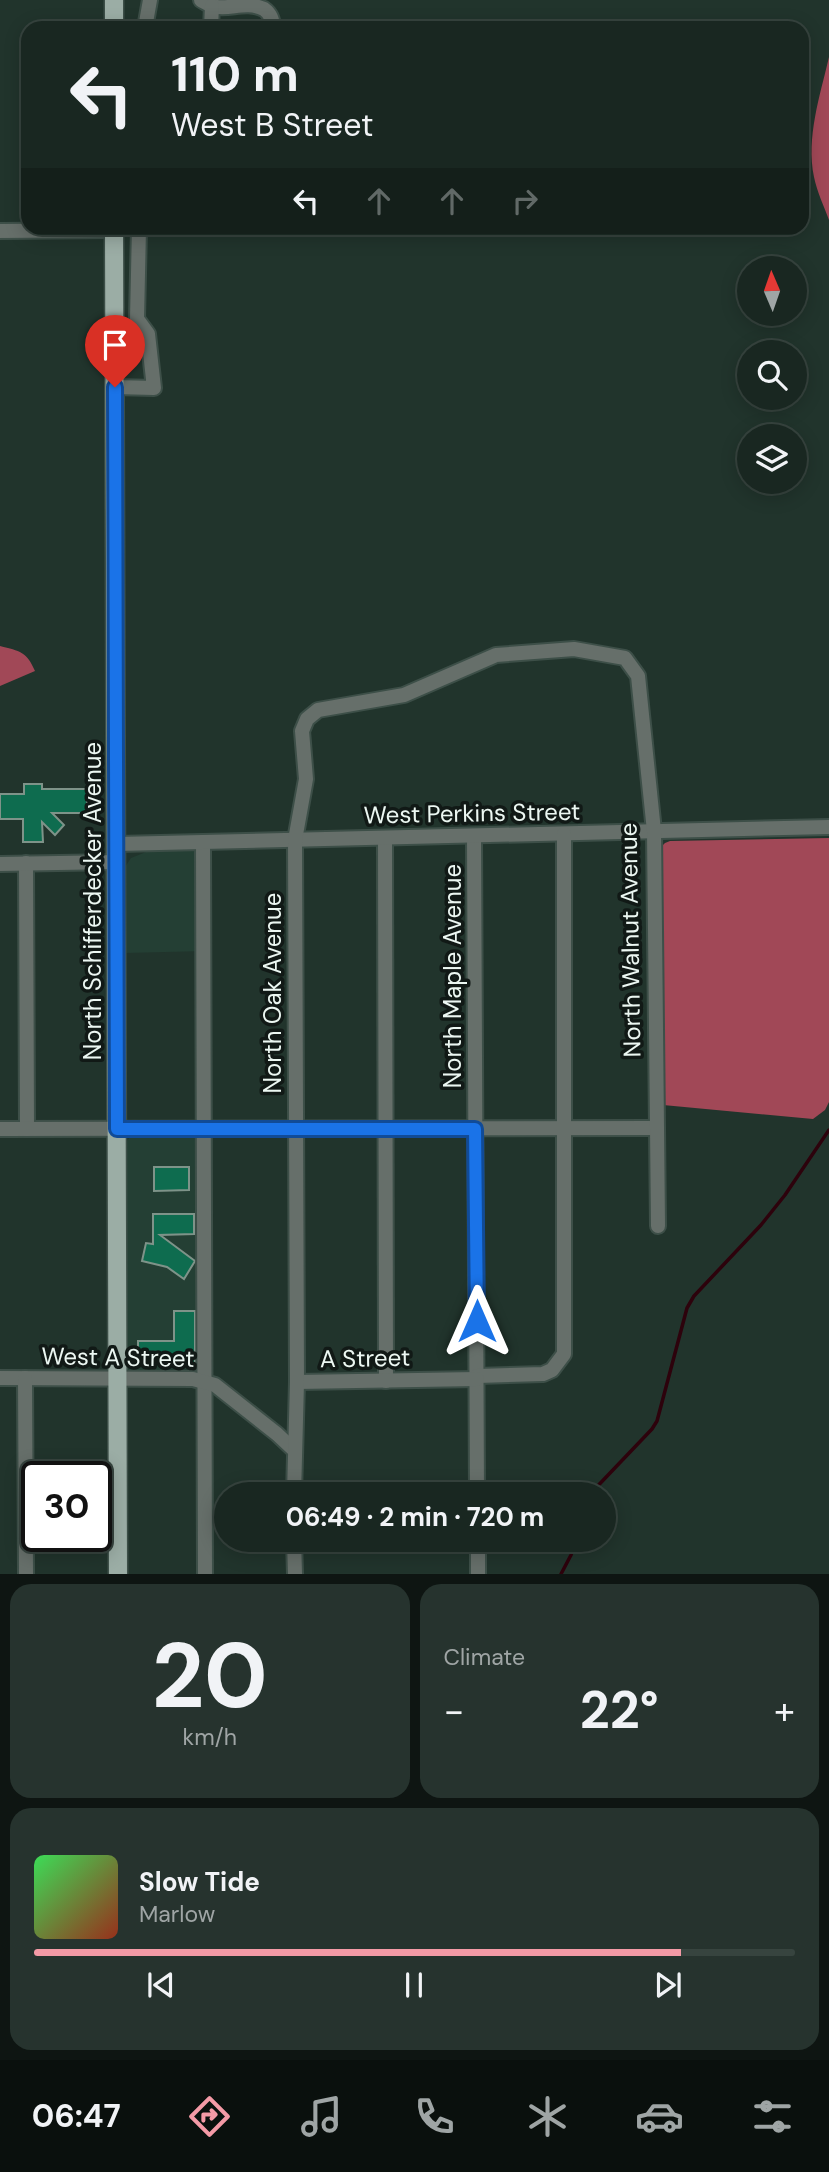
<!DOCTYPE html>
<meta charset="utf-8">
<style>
body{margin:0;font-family:"DM Sans",sans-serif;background:#26332e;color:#f1f3f6;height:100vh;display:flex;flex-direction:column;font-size:26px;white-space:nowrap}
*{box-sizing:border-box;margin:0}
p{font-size:23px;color:#9fa5a5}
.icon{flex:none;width:38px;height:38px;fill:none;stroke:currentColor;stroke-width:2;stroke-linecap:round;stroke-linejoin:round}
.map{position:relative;height:1574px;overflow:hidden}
.drawer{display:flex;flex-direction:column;gap:10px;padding:10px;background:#0e1512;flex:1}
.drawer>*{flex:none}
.top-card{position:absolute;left:21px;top:21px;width:788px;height:214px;border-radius:21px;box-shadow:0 4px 18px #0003,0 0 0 2px #37443f;background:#192721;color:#f1f3f6;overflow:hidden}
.needle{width:46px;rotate:358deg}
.tools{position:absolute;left:737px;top:256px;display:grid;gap:14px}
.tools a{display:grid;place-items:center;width:70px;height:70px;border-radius:50%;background:#192721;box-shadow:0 4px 18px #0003,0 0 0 2px #37443f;font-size:35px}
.speed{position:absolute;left:21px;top:1461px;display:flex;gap:14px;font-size:35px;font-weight:700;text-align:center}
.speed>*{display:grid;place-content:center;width:91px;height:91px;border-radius:50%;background:#192721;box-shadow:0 4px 18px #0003,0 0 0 2px #37443f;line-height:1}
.speed .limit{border:4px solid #111;border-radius:10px;background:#fff;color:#111}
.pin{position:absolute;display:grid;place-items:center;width:60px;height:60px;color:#fff;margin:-72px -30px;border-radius:50% 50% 50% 0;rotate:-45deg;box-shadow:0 0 7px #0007}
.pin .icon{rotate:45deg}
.me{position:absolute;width:77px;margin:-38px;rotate:0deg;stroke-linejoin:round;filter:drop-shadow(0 0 5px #0008)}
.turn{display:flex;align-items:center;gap:24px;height:147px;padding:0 35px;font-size:32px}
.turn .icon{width:91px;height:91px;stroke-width:2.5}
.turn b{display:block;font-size:49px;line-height:60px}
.lanes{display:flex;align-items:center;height:66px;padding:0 35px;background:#0003;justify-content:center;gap:35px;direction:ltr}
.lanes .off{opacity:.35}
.big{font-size:52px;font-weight:700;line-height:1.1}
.drawer .widget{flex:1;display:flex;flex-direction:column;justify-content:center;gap:10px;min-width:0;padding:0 24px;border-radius:21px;background:#26332e}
.drawer .dial{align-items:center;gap:0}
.dial b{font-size:91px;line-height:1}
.song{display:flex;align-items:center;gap:21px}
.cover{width:84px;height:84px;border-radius:10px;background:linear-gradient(135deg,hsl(130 70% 55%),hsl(10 70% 35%))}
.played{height:7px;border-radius:4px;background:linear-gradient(90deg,#f49aa6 85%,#37443f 85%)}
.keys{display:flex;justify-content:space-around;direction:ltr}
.heat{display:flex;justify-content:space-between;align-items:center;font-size:38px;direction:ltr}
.drawer .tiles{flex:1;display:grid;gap:10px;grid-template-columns:1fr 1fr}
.widget:last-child{grid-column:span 2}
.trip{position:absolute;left:214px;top:1482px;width:402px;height:70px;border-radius:35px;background:#192721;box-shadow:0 4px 18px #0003,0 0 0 2px #37443f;font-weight:700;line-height:70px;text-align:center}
.menu{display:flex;height:112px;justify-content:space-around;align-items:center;background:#0a100d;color:#9fa5a5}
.menu .icon{width:49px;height:49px}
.menu .on{color:#f49aa6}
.menu b{font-size:32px;color:#f1f3f6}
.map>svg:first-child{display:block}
.built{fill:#243f34}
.forest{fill:#a14857}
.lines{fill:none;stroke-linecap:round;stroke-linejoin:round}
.stream{stroke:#2d020c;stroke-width:3.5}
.building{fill:#0e6c4f;stroke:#7e9389;stroke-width:2}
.minor-casing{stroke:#3d4f48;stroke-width:18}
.major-casing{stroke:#3d4f48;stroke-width:21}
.minor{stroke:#666f6a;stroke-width:14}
.major{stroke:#9bada5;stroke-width:18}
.route-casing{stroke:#114b97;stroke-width:18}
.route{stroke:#1a73e8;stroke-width:12}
.labels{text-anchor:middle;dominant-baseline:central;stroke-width:7;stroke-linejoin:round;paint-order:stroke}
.street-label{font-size:24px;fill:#ecf7f2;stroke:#111916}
</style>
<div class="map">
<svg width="829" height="1574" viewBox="0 0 829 1574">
<rect width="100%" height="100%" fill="#21342c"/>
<g class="built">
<path d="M206 849V951L125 953V867L131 858 151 850Z"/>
<path d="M131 1136 208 1137 209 1375 193 1371 134 1372 126 1368 125 1143Z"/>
</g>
<g class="forest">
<path d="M829 57V220C824 206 817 192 814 177 806 137 820 96 829 57Z"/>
<path d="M0 646C20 651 27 652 35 671L0 686Z"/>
<path d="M829 838V1102L825 1110 813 1119 663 1105 661 847 665 843 670 841Z"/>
</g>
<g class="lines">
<g class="stream">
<path d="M590 1494 652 1429 657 1421 687 1308 694 1296 761 1225 785 1195 829 1130"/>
<path d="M561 1574 571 1555 575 1540"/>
</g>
</g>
<g class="building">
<path d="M24 784H42V789H87V813H52L64 825 55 835 42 822 43 842H23V819H0V794H24Z"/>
<path d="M154 1167H189V1190L154 1191Z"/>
<path d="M153 1214H194V1234L160 1235 195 1261 184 1279 167 1267 142 1261 146 1243 153 1244Z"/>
<path d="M174 1311H195V1363H138V1341H174Z"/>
</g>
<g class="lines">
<g class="minor-casing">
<g id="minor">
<path d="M201 0C202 1 210 5 211 6 230 11 244 0 264 9 271 14 273 20 273 28"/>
<path d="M145 28 150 0"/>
<path d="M211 28 212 6"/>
<path d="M0 231 114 230"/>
<path d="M115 387 154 388 148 334 137 319 139 228"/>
<path d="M474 836 477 1494"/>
<path d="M385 838 386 1381"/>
<path d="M203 842 205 1574"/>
<path d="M117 844 829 827"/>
<path d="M26 863 27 1129"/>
<path d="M0 864 117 862"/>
<path d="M0 1129 655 1128"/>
<path d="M477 1376 543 1374 552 1370 564 1354V834"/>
<path d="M0 1378 193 1379 215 1385 277 1434 294 1450"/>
<path d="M25 1378 26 1574"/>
<path d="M297 1382 477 1379"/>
<path d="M294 1494 297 1382 295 840 306 779 302 731 307 719 318 710 404 695 496 655 574 649 625 658 638 676 654 831 658 1226"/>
<path d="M294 1540 295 1574"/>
<path d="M478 1540V1574"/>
</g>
</g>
<g class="major-casing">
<g id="major">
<path d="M114 0V28"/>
<path d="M114 228 118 1574"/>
</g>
</g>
<use href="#minor" class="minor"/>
<use href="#major" class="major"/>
</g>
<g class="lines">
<g class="route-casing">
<path id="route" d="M115 387 117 1129H475L477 1321"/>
</g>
<use href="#route" class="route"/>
</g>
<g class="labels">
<g class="street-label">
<text transform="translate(472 813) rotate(-1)">West Perkins Street</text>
<text transform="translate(92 901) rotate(-90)">North Schifferdecker Avenue</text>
<text transform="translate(630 940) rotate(-91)">North Walnut Avenue</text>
<text transform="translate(452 976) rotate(-90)">North Maple Avenue</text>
<text transform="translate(272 993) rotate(-90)">North Oak Avenue</text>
<text transform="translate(118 1357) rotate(1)">West A Street</text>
<text transform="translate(365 1358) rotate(-1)">A Street</text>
</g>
</g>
</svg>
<div class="tools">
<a><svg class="needle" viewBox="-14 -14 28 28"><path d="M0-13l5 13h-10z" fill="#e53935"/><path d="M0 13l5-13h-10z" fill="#9fa5a5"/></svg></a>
<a><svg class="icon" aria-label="search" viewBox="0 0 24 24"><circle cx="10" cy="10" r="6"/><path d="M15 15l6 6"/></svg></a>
<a><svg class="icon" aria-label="layers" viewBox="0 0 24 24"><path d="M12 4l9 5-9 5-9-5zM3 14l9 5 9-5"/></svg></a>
</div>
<div class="speed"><div class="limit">30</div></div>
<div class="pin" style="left:115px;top:387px;background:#d93025"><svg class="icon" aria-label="arrive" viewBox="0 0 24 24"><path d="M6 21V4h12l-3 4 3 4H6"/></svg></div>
<svg class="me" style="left:477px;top:1321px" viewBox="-20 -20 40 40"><path d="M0-17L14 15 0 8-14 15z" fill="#1a73e8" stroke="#fff" stroke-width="4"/></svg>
<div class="trip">06:49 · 2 min · 720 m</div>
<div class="top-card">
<div class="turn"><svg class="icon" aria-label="left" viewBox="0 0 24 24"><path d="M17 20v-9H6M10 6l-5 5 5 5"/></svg><div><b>110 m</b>West B Street</div></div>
<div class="lanes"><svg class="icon" aria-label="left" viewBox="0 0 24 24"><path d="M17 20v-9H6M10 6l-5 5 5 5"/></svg><svg class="icon off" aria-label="ahead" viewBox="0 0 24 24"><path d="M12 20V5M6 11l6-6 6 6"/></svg><svg class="icon off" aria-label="ahead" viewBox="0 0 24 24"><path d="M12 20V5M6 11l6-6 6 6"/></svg><svg class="icon off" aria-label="right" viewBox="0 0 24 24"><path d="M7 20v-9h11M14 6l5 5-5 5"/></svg></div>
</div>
</div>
<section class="drawer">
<div class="tiles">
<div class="widget dial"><b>20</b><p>km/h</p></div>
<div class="widget"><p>Climate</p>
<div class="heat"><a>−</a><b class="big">22°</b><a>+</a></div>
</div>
<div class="widget">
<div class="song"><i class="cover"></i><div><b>Slow Tide</b><p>Marlow</p></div></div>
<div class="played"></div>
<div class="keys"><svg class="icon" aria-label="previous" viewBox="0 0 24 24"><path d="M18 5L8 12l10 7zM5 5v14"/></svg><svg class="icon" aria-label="pause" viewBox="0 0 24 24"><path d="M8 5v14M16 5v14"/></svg><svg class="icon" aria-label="next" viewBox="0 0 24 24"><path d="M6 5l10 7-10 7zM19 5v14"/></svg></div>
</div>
</div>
</section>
<nav class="menu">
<b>06:47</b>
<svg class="icon on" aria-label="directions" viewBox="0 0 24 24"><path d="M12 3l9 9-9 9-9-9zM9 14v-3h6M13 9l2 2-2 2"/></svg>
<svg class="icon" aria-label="music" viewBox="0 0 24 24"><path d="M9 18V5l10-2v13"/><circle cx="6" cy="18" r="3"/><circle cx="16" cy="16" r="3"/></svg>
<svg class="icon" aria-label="phone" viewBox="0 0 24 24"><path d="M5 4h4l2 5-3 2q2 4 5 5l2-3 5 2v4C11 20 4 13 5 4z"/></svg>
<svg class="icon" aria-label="climate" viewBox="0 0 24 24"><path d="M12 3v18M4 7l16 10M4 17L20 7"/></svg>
<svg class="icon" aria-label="car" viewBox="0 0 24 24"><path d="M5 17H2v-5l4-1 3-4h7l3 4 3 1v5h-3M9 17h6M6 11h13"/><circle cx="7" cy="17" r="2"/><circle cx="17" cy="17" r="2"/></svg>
<svg class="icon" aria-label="filters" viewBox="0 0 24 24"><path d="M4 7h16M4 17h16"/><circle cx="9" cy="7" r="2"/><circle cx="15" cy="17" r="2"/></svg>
</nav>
